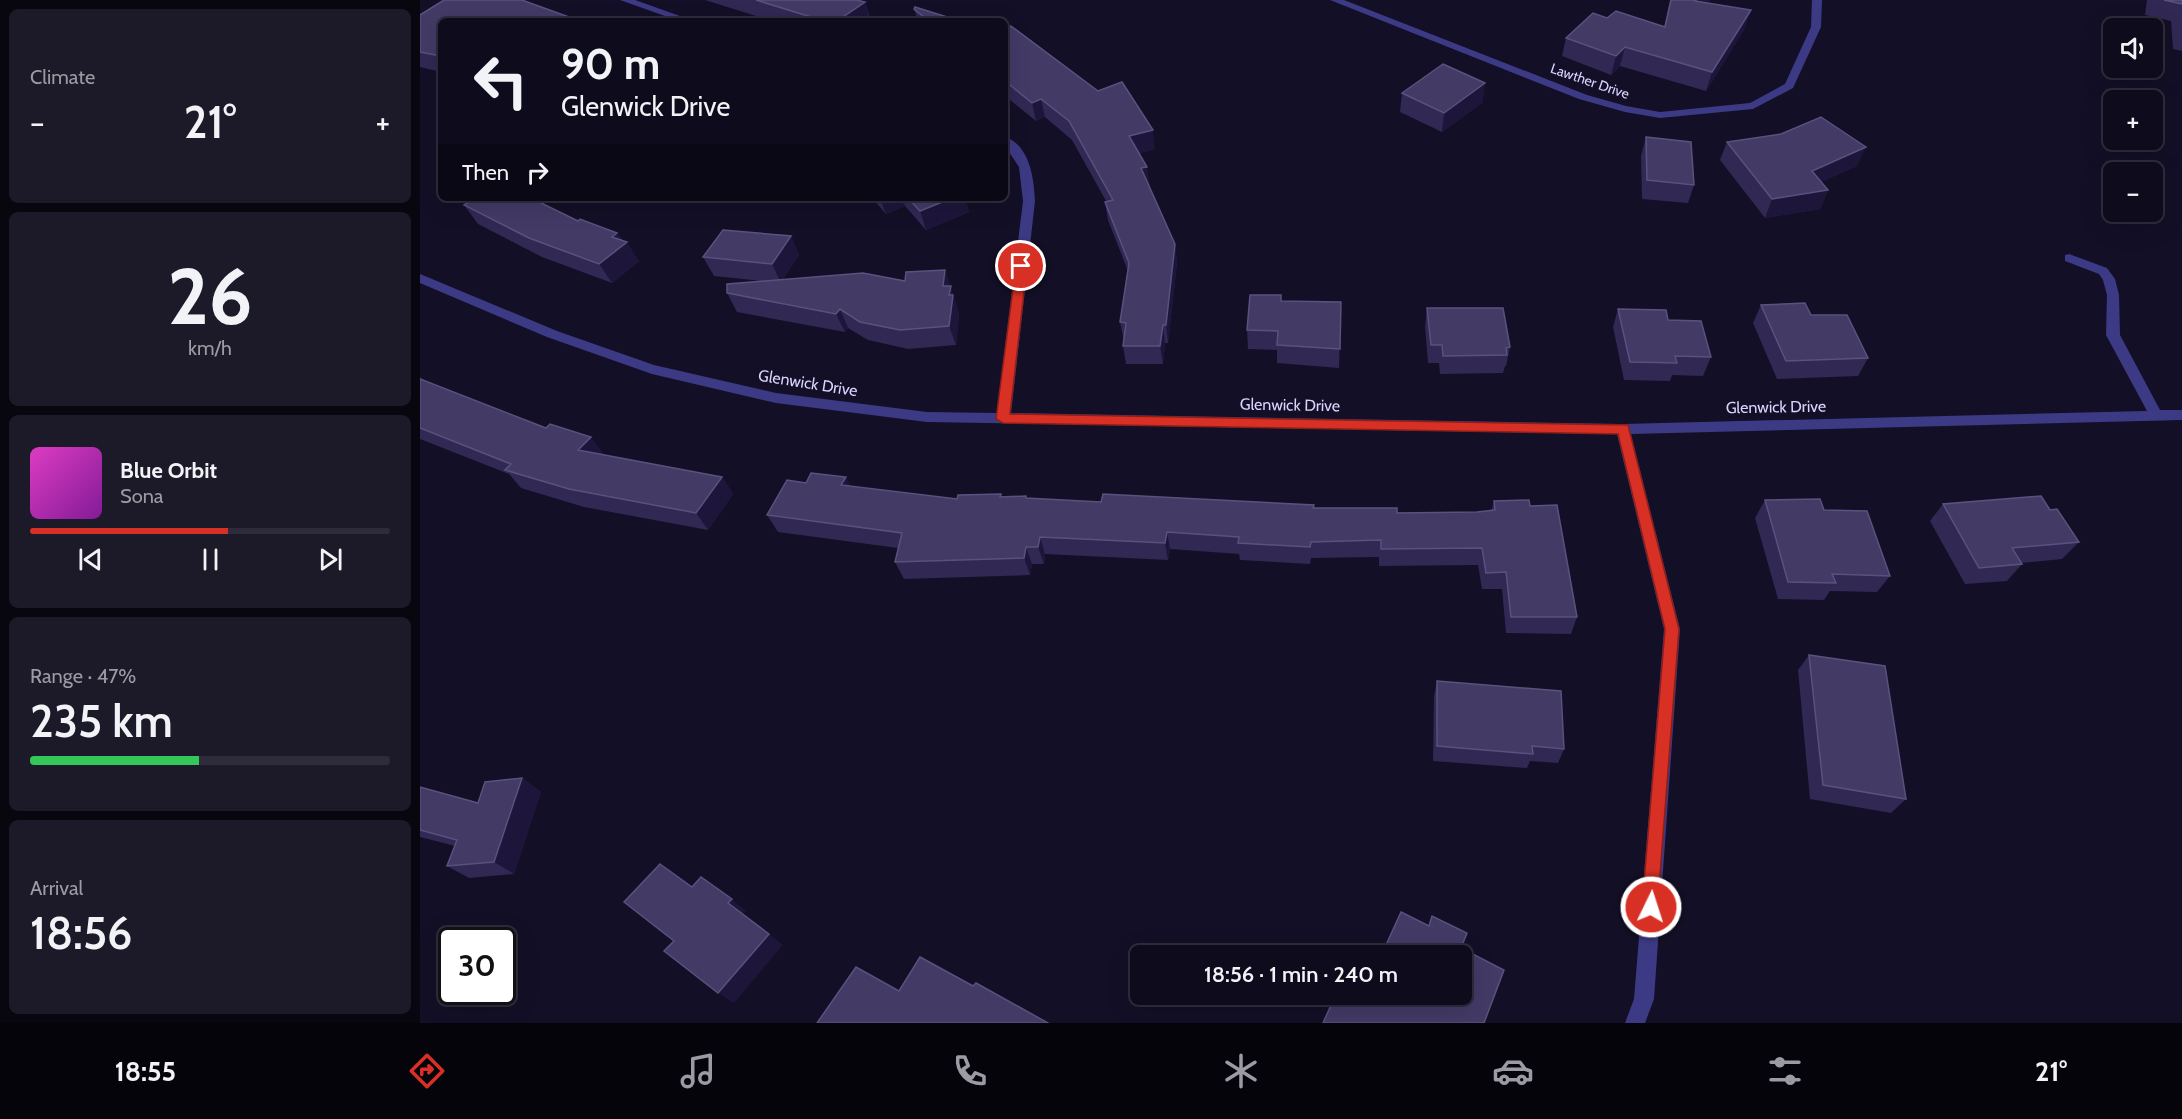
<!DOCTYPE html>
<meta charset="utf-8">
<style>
body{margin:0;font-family:Cabin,sans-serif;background:#1c1929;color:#f1f3f6;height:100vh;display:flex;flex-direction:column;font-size:22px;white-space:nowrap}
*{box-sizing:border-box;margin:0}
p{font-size:20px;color:#9b9ba3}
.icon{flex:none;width:33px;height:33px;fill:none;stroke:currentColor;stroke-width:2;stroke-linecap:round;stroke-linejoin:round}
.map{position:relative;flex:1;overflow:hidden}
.details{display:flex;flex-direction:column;gap:9px;padding:9px;background:#08060f;width:420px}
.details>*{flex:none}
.banner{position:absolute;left:18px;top:18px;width:570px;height:183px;border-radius:9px;box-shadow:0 6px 24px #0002,0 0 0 2px #2e2b3b;background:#0e0b1c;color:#f1f3f6;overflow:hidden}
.tools{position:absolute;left:1683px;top:18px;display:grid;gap:12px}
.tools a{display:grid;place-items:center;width:60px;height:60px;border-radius:9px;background:#0e0b1c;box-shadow:0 6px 24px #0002,0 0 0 2px #2e2b3b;font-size:30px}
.speed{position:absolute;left:18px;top:927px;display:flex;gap:12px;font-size:30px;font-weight:700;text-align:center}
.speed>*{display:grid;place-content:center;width:78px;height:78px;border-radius:50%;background:#0e0b1c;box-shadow:0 6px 24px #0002,0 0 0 2px #2e2b3b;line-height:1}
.speed .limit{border:3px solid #111;border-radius:9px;background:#fff;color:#111}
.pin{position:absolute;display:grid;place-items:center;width:51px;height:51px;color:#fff;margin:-26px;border:3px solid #fff;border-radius:50%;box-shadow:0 2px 6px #0007}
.me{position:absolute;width:66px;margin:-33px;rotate:4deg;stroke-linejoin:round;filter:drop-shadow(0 0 4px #0008)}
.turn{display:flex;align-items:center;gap:21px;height:126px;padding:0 24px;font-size:27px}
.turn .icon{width:78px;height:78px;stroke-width:2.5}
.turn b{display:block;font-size:42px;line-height:51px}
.then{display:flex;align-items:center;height:57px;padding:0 24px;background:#0003;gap:12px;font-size:22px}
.big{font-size:45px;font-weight:600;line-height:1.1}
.details .card{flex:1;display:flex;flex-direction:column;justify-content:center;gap:9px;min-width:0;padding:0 21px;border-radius:9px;background:#1c1929}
.details .dial{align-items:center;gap:0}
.dial b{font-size:78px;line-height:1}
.song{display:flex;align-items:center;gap:18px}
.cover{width:72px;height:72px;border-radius:9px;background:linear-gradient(135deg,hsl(310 70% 55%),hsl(290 70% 35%))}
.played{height:6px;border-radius:3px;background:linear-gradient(90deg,#d93025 55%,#2e2b3b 55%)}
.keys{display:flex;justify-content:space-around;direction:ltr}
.heat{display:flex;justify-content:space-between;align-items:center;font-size:33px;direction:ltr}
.charge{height:9px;border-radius:4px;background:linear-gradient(90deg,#34c759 47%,#2e2b3b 0)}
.trip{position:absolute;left:710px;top:945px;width:342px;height:60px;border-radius:9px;background:#0e0b1c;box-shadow:0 6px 24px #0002,0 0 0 2px #2e2b3b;font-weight:600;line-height:60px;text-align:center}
.tabs{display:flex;height:96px;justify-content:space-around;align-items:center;background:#06040b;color:#9b9ba3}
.tabs .icon{width:42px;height:42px}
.tabs .selected{color:#d93025}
.tabs b{font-size:27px;color:#f1f3f6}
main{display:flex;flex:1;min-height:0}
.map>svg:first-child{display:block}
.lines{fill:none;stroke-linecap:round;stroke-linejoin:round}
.minor{fill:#3d3a85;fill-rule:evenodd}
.wall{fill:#312854}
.shaded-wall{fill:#1d163a}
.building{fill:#433a66;stroke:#5a527e;stroke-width:1.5}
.route{fill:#d93025;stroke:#8d1f18;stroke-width:1.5}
.labels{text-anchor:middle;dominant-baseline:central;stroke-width:6;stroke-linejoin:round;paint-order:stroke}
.far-street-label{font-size:14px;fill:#d9d4ff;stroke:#130f26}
.street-label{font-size:16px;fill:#d9d4ff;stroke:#130f26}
</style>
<main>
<section class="details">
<div class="card"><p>Climate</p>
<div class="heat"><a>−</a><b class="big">21°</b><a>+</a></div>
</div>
<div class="card dial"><b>26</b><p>km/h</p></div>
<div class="card">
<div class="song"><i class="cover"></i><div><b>Blue Orbit</b><p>Sona</p></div></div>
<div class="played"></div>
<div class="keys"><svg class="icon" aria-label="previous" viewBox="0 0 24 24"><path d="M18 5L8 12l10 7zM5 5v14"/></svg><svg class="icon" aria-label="pause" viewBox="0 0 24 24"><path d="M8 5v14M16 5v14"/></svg><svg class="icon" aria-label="next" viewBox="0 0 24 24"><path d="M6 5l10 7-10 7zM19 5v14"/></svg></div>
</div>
<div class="card"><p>Range · 47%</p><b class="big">235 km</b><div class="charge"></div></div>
<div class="card"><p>Arrival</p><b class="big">18:56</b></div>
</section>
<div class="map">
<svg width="1762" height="1023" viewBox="0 0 1762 1023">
<rect width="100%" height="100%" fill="#130f26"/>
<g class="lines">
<g class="minor">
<path d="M200 0H215L274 21H259Z"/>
<path d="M910 0H924L1167 95 1206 106 1240 112 1330 103 1365 84 1391 27 1392 0H1402L1401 27 1373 88 1333 109 1240 118 1205 112 1159 99Z"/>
<path d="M585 137C610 145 614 179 615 201L591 413 1203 424 1727 411 1686 335 1687 295 1683 280 1679 274 1645 261V255L1649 254 1687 268 1695 279 1699 295 1700 335 1740 410H1762V420L1211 434 1260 629 1234 999 1225 1023H1205L1214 999 1244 629 1197 434 507 422 356 403 232 374 127 337 0 283V274L137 331 234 365 356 393 507 412 577 413 603 201 599 167 585 146Z"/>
</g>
</g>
<g class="wall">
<path d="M285 0H437L445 2 451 21H352Z"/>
<path d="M1250 0H1290L1287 3 1325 28 1286 91 1200 66 1191 75 1142 56 1146 38 1187 18 1244 27Z"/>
<path d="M1727 0H1762V51L1753 49 1751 21 1725 15Z"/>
<path d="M494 9 540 21H498Z"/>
<path d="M0 15 21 21V72L0 67Z"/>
<path d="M585 31 735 149 719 153 729 186 755 244 757 263 748 343H745L743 364H706L703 346 704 341 700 322 708 271 688 220 685 202 686 201 652 140 625 117 616 121 585 96Z"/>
<path d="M982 93 1063 102 1022 132 980 112Z"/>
<path d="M1226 137 1274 185 1268 203 1222 199 1221 156Z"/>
<path d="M1307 142 1437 166 1401 182 1408 190 1400 209 1345 218 1300 160Z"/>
<path d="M452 198H545L549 212 506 230 485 206 466 214Z"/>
<path d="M44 205 158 221 197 233 202 240 219 261 192 283 122 257 58 224Z"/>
<path d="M371 236 379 255 363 279 485 281 525 270 539 314 536 345 488 349 448 340 428 328 425 332 317 312 307 293 342 281 294 276 283 257Z"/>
<path d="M861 301 921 302 919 368 857 363V350L828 349 827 330Z"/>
<path d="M1341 305 1391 315 1448 358 1438 376 1357 379 1333 323Z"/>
<path d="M1007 308 1090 347 1086 366H1085L1083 373 1020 374 1019 363H1008L1005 327Z"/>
<path d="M1198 309 1248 320 1291 357 1283 376 1252 375 1250 381 1204 380 1193 327Z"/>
<path d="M0 377 3 380 185 455 302 477 313 494 288 530 164 507 101 488 89 474 0 439Z"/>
<path d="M386 483 430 486 537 499 581 494 582 497 681 502 894 508 977 513 1057 512 1071 511 1074 501 1110 506 1157 617 1151 634 1086 633 1082 589H1062L1058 565 959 566V557L891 558 890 564 820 560 819 554 750 549 748 560 625 554 624 564H612L610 575 484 579 475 562 478 548 358 532 347 515Z"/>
<path d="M1345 500 1404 510 1470 576 1457 592 1410 591 1404 600 1358 599 1335 518Z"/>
<path d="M1523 504 1630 510 1659 542 1642 559 1601 563 1602 564 1587 581 1545 584 1510 521Z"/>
<path d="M1389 655 1486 799 1471 813 1390 799 1378 670Z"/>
<path d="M1017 681 1144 749 1138 763 1110 761 1107 768 1013 761 1014 696Z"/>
<path d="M102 778 121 792 94 874 49 878 27 866 35 846 0 837V787L58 803Z"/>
</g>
<g class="shaded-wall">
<path d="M1276 0H1290L1270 19 1275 1Z"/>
<path d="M445 2 450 21H417Z"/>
<path d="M1331 10 1325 28 1286 91 1292 72Z"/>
<path d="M1205 47 1200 66 1191 75 1196 56Z"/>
<path d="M1065 83 1063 102 1022 132 1024 113Z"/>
<path d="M621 99 625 117 616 121 612 103Z"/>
<path d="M733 130 735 149 711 155 709 136Z"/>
<path d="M1446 147 1437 166 1384 190 1392 171Z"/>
<path d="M727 167 730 186 724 187 721 168Z"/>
<path d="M1408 190 1400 209 1345 218 1352 199Z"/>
<path d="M460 198H483L485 206 466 214Z"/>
<path d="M532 198H545L549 212 506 230 500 211Z"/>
<path d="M197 233 204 245 207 242 219 261 192 283 179 264 192 237Z"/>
<path d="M371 236 379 255 361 283 352 264Z"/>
<path d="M755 244 757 263 748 343 746 325Z"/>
<path d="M525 270 539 314 536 345 529 326 523 286Z"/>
<path d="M420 309 428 328 425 332 416 314Z"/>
<path d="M743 325 745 343 743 364 740 346Z"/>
<path d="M171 437 185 455 158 450Z"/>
<path d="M302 477 313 494 288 530 276 513Z"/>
<path d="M426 477 435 494 421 485Z"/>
<path d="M747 532 750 549 748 560 745 543Z"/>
<path d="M620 537 625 554 624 564 618 547Z"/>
<path d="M606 547 612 564 610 575 604 558Z"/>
<path d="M102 778 121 792 94 874 74 862Z"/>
<path d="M312 899 326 911 323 915 308 903Z"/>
<path d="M349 934 363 945 314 1003 298 993Z"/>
</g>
<g class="building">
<path d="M24 0H102L160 21H21V56L0 52V15Z"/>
<path d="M336 0H437L445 2 417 21H404Z"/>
<path d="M1251 0H1276L1275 1 1331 10 1292 72 1205 47 1196 56 1146 38 1173 13 1187 18 1196 11 1245 27Z"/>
<path d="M1744 0H1762V4Z"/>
<path d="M495 7 540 21H509L494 9Z"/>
<path d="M591 26 678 91 702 82 733 130 709 136 727 167 721 168 755 244 746 325H743L740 346H703L706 323 700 322 709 263 685 202 693 200 649 121 621 99 612 103 585 81V31Z"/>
<path d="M1023 64 1065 83 1024 113 982 93Z"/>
<path d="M1401 117 1446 147 1392 171 1408 190 1352 199 1307 142 1361 134Z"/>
<path d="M1226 137 1271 142 1274 185 1227 180Z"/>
<path d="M55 198H111L158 221 160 219 197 233 192 237 207 242 179 264 109 238 44 205Z"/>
<path d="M488 198H532L500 211Z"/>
<path d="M303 230 371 236 352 264 283 257Z"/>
<path d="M525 270 523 286H531L529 295H533L529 326 480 330 440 322 420 309 416 314 307 293V284L443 273 485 281 486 272Z"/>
<path d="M830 295H861V301L921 302 920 349 857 345 858 331 827 330Z"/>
<path d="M1385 303 1391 315H1427L1448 358 1366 361 1341 305Z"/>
<path d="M1007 308H1083L1090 347 1086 348 1087 355 1023 356 1022 345H1011Z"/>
<path d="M1198 309 1246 310 1248 320 1281 321 1291 357 1255 356 1257 363 1210 362Z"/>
<path d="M0 379 126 428 130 424 171 437 158 450 302 477 276 513 149 489 85 470 91 464 0 428Z"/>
<path d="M391 473 426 477 421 485 537 499 538 495 581 494 580 497 606 496V498L681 502 683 494 894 505 893 508H977V513L1057 512 1075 510 1074 501 1109 500 1110 506 1137 505 1157 617H1091L1086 572 1066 573 1062 548 961 549V540L891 542 890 547 818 543 819 537 747 532 745 543 620 537 618 547H606L604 558 475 562 482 533 347 515 367 480 386 483Z"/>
<path d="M1621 496 1630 510 1637 509 1659 542 1592 548 1602 564 1559 568 1523 504Z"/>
<path d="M1400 499 1404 510 1447 511 1470 576 1412 574 1416 583 1368 582 1345 500Z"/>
<path d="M1389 655 1465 666 1486 799 1403 785Z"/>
<path d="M1017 681 1141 691 1144 749 1112 746 1113 754 1017 746Z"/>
<path d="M102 778 74 862 27 866 37 840 0 830V787L58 803 65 782Z"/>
<path d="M240 864 272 887 281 877 312 899 308 903 349 934 298 993 244 951 254 941 204 902Z"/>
<path d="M981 912 1009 926 1012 916 1047 933 1041 948 1084 970 1064 1023H903L916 994H1041V956H961Z"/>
<path d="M936 951 945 956H934Z"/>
<path d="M500 957 553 986 556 983 628 1023H397L436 967 479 991Z"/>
</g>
<path class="route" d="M601 262 607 266 590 414 1208 425 1259 629 1237 913 1231 915 1225 913 1222 907 1245 629 1198 434 583 423 576 419 596 266Z"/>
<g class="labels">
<g class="far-street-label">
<text transform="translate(1170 81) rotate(19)">Lawther Drive</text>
</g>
<g class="street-label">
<text transform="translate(388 383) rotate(9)">Glenwick Drive</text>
<text transform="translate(870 405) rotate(1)">Glenwick Drive</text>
<text transform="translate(1356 407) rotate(-1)">Glenwick Drive</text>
</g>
</g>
</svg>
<div class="tools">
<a><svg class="icon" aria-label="sound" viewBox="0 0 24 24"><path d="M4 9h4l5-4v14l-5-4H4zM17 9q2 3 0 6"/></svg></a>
<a>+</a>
<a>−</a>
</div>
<div class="speed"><div class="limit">30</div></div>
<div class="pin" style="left:601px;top:266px;background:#d93025"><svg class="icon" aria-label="arrive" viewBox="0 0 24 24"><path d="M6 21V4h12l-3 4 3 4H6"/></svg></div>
<svg class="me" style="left:1231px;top:907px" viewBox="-20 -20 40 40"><circle r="17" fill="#d93025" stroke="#fff" stroke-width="3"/><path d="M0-11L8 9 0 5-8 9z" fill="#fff"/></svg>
<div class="trip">18:56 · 1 min · 240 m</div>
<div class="banner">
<div class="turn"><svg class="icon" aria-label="left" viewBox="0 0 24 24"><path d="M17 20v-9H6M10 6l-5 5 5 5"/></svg><div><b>90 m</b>Glenwick Drive</div></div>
<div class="then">Then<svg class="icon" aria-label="right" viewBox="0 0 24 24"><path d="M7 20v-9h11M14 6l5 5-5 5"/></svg></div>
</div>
</div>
</main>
<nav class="tabs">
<b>18:55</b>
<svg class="icon selected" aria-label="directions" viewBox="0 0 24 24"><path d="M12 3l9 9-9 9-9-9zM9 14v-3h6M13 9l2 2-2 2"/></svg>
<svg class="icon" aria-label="music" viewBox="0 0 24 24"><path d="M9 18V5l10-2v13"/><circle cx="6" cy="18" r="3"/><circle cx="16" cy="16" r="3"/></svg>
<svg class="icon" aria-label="phone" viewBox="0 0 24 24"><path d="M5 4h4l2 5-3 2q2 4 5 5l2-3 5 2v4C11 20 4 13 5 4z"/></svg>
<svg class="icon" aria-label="climate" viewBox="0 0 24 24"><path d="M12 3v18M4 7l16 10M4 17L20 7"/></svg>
<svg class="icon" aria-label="car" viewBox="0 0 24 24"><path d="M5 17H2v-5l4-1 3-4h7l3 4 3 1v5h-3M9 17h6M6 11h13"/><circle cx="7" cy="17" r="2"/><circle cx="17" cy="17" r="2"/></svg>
<svg class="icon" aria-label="filters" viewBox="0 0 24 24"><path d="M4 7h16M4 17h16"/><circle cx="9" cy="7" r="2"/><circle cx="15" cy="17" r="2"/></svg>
<b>21°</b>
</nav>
